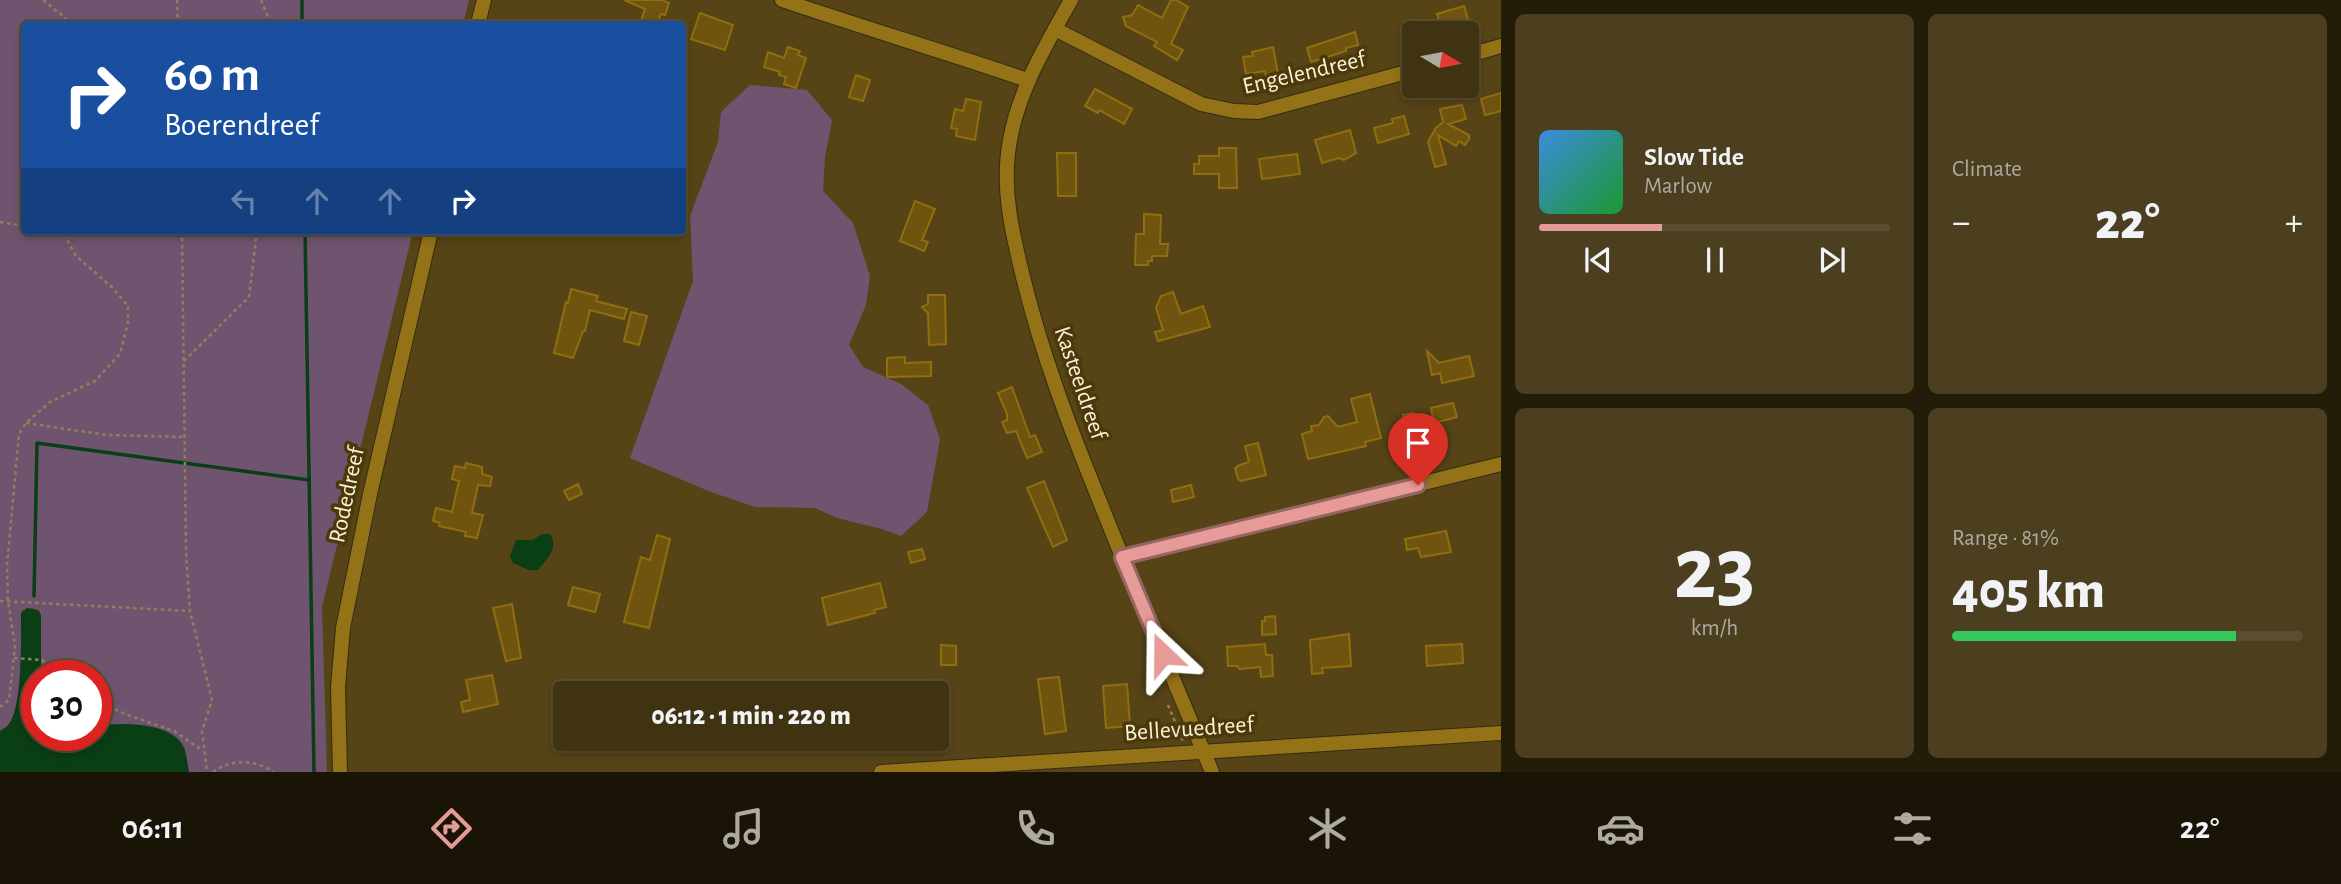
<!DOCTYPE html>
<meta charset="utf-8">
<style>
body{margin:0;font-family:"Alegreya Sans",sans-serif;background:#4b3f1f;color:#f1f3f6;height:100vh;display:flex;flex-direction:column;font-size:26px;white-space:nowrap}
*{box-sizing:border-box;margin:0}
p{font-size:23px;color:#aeaa9f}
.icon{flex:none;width:38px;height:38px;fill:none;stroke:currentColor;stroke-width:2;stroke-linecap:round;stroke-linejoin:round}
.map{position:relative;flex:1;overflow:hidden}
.panel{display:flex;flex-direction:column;gap:14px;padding:14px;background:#231c09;width:840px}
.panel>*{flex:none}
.hud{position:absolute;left:21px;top:21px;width:665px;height:214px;border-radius:7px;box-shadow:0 4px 10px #0003,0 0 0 2px #594e31;background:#1a4fa0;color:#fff;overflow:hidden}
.needle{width:46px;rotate:100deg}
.controls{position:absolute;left:1402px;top:21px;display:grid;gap:14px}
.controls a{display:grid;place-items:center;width:77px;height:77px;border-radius:7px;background:#403311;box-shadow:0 4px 10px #0003,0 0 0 2px #594e31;font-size:35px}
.speed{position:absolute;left:21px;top:660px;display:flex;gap:14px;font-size:35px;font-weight:700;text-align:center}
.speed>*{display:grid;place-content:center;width:91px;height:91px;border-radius:50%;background:#403311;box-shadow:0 4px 10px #0003,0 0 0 2px #594e31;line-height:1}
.speed .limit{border:10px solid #d22;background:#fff;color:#111}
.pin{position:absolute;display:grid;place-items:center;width:60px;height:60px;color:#fff;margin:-72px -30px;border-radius:50% 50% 50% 0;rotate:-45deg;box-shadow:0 0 7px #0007}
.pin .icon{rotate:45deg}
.me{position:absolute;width:77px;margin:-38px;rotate:337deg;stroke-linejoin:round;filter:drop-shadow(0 0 5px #0008)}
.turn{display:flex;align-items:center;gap:24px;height:147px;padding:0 28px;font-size:32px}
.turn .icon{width:91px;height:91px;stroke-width:2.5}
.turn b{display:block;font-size:49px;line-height:60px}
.lanes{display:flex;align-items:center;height:66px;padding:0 28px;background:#0003;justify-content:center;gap:35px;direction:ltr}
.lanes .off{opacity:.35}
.big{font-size:52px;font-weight:800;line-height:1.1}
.panel .card{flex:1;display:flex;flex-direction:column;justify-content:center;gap:10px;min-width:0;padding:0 24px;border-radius:10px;background:#4b3f1f}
.panel .dial{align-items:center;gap:0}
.dial b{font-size:91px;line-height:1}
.song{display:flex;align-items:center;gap:21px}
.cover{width:84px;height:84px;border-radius:10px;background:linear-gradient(135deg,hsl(210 70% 55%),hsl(130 70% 35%))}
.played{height:7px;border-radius:4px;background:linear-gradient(90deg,#e69b98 35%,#594e31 35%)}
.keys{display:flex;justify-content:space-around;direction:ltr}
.heat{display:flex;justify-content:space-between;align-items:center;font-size:38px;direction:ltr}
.charge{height:10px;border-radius:5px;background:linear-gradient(90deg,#34c759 81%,#594e31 0)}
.panel .tiles{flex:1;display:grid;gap:14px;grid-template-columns:repeat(2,1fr)}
.trip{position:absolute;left:553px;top:681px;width:396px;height:70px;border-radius:7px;background:#403311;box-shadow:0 4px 10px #0003,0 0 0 2px #594e31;font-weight:800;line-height:70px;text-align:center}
.tab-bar{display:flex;height:112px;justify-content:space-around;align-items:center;background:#1a1407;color:#aeaa9f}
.tab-bar .icon{width:49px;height:49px}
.tab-bar .selected{color:#e69b98}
.tab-bar b{font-size:32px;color:#f1f3f6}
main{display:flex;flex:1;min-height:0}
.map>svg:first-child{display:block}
.green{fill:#6f546f}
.water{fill:#0a3e15}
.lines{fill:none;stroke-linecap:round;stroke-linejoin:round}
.stream{stroke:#0a3e15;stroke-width:3.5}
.building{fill:#6e540f;stroke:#906e0f;stroke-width:2}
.minor-casing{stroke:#362b11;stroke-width:16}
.path{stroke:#8f805a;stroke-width:2.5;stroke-dasharray:3.5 3.5;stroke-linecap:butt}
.minor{stroke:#947217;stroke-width:14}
.route-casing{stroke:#966563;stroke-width:18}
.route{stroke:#e69b98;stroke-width:12}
.labels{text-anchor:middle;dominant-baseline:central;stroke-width:7;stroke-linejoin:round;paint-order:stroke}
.street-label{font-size:24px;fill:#fcf2da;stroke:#4b390a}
</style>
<main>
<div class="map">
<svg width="1501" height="772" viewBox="0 0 1501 772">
<rect width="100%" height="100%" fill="#564417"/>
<g class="green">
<path d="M0 0H469L463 24H24V231H413L322 607 327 772H189L184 747 109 724 96 726V676L43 675 41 669 40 612 33 608 23 610 21 613C21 637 23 706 9 724 7 727 3 729 0 731Z"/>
<path d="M750 85 807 90 832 120 825 157 823 191 853 223 870 276 866 305 849 345 863 367 901 384 928 405 940 439 927 512 901 536 882 529 837 518 815 508 755 507 711 492 630 458 693 281 690 216 718 142 721 112Z"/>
</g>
<g class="water">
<path d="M542 534H550C559 547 547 560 538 570H529L513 563 510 556 516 540H533Z"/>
<path d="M27 608 38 610 41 615V669L43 675 37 676V735H96V726C119 722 169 722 182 744 187 752 187 763 189 772H0V731C3 729 7 727 9 724 23 706 21 637 21 613Z"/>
</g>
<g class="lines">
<g class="stream">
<path d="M302 0V24"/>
<path d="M305 231 314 772"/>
<path d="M34 596 37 443 309 480"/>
</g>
</g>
<g class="building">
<path d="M624 0H662L669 3 665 15 661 14 657 24H640L645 9Z"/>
<path d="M1171 0H1176L1188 7 1171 44 1183 50 1177 60 1154 46 1157 42 1126 26 1123 17 1132 15 1138 5 1162 18Z"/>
<path d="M1464 6 1468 19 1441 27 1437 14Z"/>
<path d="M700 13 733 25 725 50 691 39Z"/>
<path d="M1355 32 1358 45 1346 48V51L1311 62 1307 48Z"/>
<path d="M788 47 800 51 798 55 806 58 796 88 784 84 786 77 779 75 780 72 764 67 768 52 784 58Z"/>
<path d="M1273 47 1278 74 1266 77 1265 71 1246 74 1243 57 1253 56 1252 52Z"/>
<path d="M856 75 870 80 863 101 849 97Z"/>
<path d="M1095 89 1132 109 1124 124 1099 110 1098 113 1085 106Z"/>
<path d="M1501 93V111L1485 115 1481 99Z"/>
<path d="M966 99 981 102 975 140 956 136 957 129 951 128 955 109 963 111Z"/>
<path d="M1462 105 1466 119 1448 124 1469 135V139L1465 145 1459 141 1456 146 1438 135 1446 164 1435 167 1428 142 1436 128 1443 122 1440 109Z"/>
<path d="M1404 116 1409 134 1378 143 1374 128 1393 123 1392 119Z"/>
<path d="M1350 130 1356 153 1344 160 1339 158 1322 163 1315 140Z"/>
<path d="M1219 148H1236L1237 188H1219V174H1194V164H1199V156H1219Z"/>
<path d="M1057 153H1076V196H1058Z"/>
<path d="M1297 154 1300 174 1262 179 1259 159Z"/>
<path d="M915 201 935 209 922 240 928 242 924 251 900 241Z"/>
<path d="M1144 214 1161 215 1160 244H1168L1167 256H1152V261H1148V265H1135L1136 234H1144Z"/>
<path d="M571 289 598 296 596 301 627 309 624 319 590 310 585 331H583L573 358 554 353 566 302 568 303Z"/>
<path d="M1173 292 1181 314 1203 306 1210 327 1158 341 1155 332 1163 330 1156 308 1161 296Z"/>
<path d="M928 295H945L946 344 929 345 928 313 922 307 928 304Z"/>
<path d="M631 312 647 316 639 345 624 341Z"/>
<path d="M1427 351 1439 363 1469 356 1474 376 1442 383 1440 373 1432 375Z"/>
<path d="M905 357V363L931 362V376L887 377V358Z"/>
<path d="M1012 387 1030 437 1035 435 1042 452 1027 458 1016 431 1007 433 1002 422 1007 420V414L998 393Z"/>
<path d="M1370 394 1381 438 1365 442 1366 446 1308 459 1302 434 1312 431 1311 426 1319 425 1324 417 1328 416 1338 427 1357 422 1351 399Z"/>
<path d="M1453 403 1457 417 1434 423 1431 408Z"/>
<path d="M1413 413 1417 434 1406 436 1403 415Z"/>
<path d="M1258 443 1266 475 1241 481 1238 479 1235 468H1237V466L1249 462 1245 446Z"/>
<path d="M466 463 482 467V474L492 477 490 486 478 485 472 513 483 515 477 538 465 536 466 532 439 526 440 523 433 521 436 508 452 512 459 481 452 479 455 466 465 468Z"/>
<path d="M1044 481 1067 540 1053 547 1027 488Z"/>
<path d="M578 484 582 494 569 500 564 491Z"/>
<path d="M1191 485 1194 497 1173 502 1171 490Z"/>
<path d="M1446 531 1451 552 1421 557 1418 548 1407 550 1405 539Z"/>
<path d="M657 535 670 539 649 628 624 622 641 557 650 560Z"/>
<path d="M922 549 925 559 911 563 908 552Z"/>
<path d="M880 583 886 607 874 610 875 613 828 625 822 598Z"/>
<path d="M573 587 600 594 595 612 568 605Z"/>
<path d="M512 604 521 658 506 661 493 608Z"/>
<path d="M1275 616 1276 634 1262 635V621H1265V617Z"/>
<path d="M1349 634 1351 666 1322 668 1323 673 1312 674 1310 640Z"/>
<path d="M1265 644 1266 655H1272L1273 676 1261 677 1260 667 1240 669 1237 666H1228L1227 647Z"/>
<path d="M1462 644 1463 663 1427 666 1426 646Z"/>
<path d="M941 645 956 646V665H941Z"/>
<path d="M492 675 498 704 463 712 461 702 470 700 466 680Z"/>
<path d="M1059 677 1066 731 1045 734 1038 679Z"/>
<path d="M1127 684 1130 726 1106 728 1103 686Z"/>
</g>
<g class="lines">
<g class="minor-casing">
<g id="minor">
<path d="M782 0C864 28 946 52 1027 80"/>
<path d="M1071 0C1046 45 1019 89 1010 140 1001 187 1012 232 1023 277 1042 355 1070 428 1100 502 1136 593 1175 682 1212 772"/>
<path d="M478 24 484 0"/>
<path d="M1055 29 1201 104 1234 111 1258 112 1414 70"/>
<path d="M1466 56 1501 46"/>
<path d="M1122 557 1501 464"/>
<path d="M340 772 338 687 343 628 370 494 431 231"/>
<path d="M881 772 1501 733"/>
</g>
</g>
<g class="path">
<path d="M43 0 63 16 70 24"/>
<path d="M177 0 178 24"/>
<path d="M261 0 271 24"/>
<path d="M0 222 24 226"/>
<path d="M182 231 186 553 190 611 212 700 202 731 207 772"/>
<path d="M184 361 249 297 257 231"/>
<path d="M26 423 107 435 186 437"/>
<path d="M0 601 190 611"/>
<path d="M14 658 42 660 58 676"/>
<path d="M96 700 125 714 174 731 203 751"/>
<path d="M1168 705 1183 741"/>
<path d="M0 707 9 700 15 646 8 601 7 565 19 434 26 423 50 402 95 381 120 354 128 323V306L113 288 76 256 65 236 51 231"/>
<path d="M213 772C230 759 255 759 273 772"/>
</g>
<use href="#minor" class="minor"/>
</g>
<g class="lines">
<g class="route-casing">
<path id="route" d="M1163 654 1122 557 1418 485"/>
</g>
<use href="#route" class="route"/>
</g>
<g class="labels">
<g class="street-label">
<text transform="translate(1304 73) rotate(-13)">Engelendreef</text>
<text transform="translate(1080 383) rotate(71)">Kasteeldreef</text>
<text transform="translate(347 495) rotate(-78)">Rodedreef</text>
<text transform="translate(1189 729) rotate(-4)">Bellevuedreef</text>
</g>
</g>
</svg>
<div class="controls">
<a><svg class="needle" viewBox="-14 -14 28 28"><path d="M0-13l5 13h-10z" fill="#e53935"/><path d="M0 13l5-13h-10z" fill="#aeaa9f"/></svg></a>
</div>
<div class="speed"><div class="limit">30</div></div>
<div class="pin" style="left:1418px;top:485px;background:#d93025"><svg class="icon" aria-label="arrive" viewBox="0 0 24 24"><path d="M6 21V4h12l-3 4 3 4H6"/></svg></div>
<svg class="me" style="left:1163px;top:654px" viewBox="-20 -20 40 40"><path d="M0-17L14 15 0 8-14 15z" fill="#e69b98" stroke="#fff" stroke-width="4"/></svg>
<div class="trip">06:12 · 1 min · 220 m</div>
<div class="hud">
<div class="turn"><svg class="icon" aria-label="right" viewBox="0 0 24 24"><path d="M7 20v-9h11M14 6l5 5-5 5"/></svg><div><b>60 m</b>Boerendreef</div></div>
<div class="lanes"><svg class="icon off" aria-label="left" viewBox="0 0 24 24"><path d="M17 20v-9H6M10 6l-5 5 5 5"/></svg><svg class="icon off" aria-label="ahead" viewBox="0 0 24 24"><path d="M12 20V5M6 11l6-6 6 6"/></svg><svg class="icon off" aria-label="ahead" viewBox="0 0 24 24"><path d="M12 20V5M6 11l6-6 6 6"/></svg><svg class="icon" aria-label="right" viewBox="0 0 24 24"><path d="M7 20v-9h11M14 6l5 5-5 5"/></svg></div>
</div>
</div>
<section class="panel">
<div class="tiles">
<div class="card">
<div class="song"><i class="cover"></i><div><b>Slow Tide</b><p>Marlow</p></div></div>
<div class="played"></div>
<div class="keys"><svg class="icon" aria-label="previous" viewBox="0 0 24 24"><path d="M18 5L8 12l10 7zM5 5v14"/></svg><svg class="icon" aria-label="pause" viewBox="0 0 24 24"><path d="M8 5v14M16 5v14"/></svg><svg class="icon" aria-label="next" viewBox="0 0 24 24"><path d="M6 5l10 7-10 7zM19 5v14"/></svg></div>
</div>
<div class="card"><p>Climate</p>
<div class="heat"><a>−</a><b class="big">22°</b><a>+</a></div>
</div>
<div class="card dial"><b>23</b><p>km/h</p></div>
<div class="card"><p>Range · 81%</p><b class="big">405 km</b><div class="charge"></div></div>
</div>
</section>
</main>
<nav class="tab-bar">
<b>06:11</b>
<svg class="icon selected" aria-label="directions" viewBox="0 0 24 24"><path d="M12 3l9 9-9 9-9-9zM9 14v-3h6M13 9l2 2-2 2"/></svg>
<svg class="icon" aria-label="music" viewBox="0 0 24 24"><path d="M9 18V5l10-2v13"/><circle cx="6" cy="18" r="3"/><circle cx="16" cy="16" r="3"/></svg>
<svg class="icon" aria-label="phone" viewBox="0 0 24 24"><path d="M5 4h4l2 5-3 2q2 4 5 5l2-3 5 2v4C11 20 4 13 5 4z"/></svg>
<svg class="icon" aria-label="climate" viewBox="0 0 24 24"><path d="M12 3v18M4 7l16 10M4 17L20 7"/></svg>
<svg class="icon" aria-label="car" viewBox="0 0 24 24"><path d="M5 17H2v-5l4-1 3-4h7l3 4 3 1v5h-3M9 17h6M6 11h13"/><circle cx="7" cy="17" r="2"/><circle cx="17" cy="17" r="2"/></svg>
<svg class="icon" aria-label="filters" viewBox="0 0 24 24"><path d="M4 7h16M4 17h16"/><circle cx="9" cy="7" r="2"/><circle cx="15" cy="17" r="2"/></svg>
<b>22°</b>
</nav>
